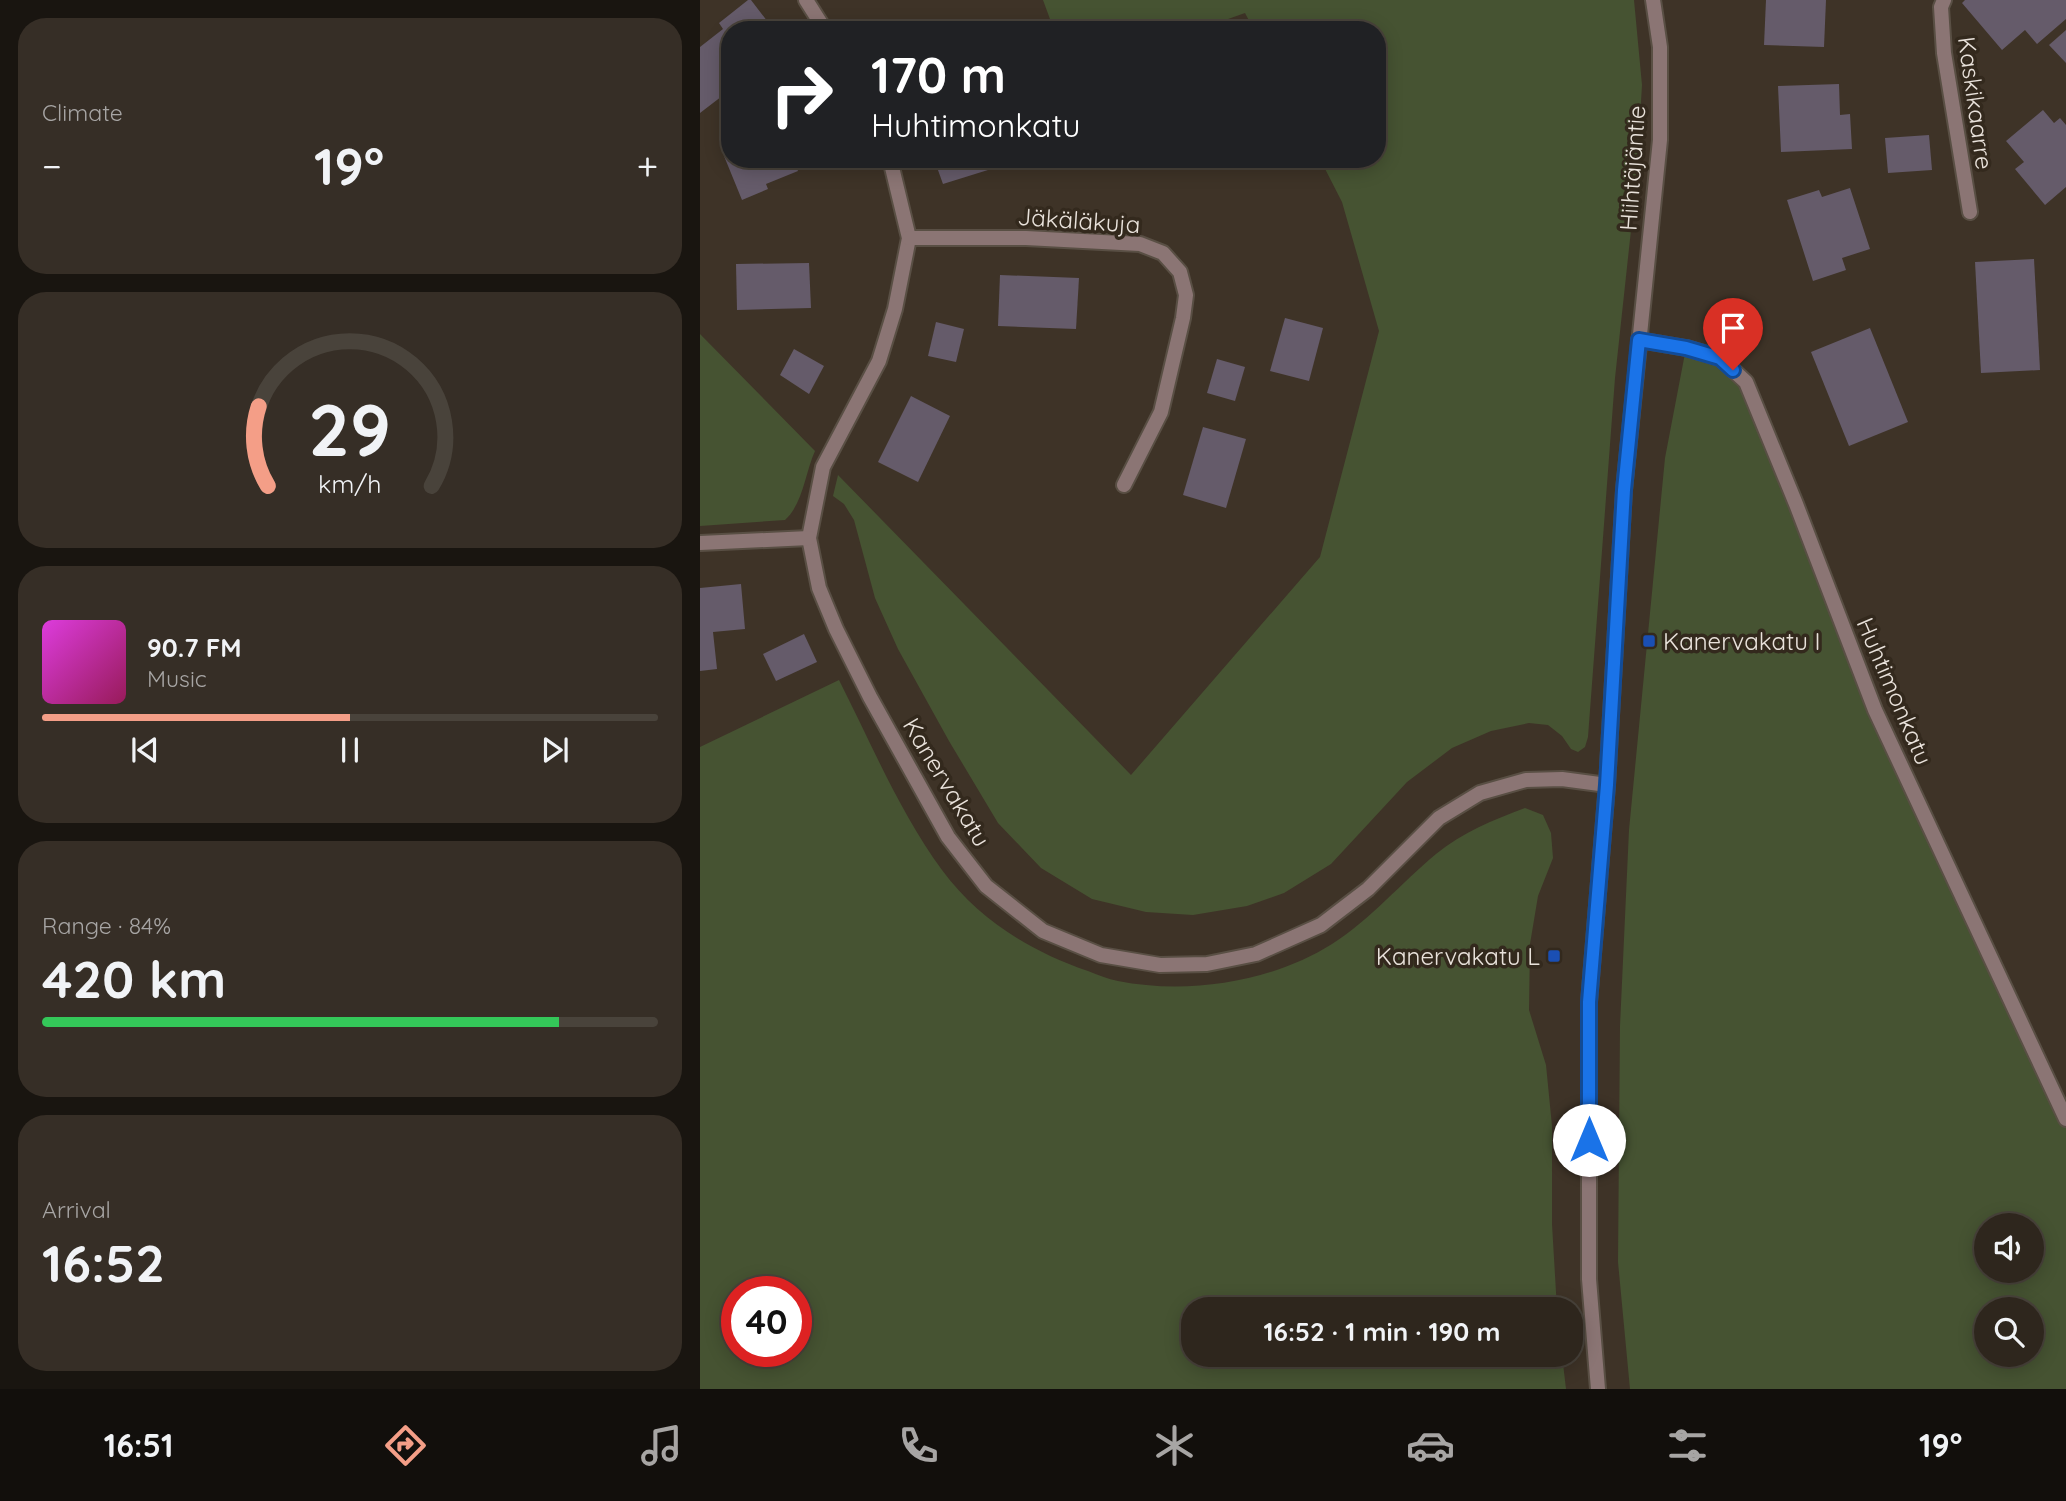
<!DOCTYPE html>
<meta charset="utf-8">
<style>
body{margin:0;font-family:Quicksand,sans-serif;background:#362e26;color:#f1f3f6;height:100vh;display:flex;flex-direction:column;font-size:26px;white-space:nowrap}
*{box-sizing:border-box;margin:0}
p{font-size:23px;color:#a7a5a4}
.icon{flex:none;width:38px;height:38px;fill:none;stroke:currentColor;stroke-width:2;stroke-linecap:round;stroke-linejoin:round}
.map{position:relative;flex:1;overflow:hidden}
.drawer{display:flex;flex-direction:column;gap:18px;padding:18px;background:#191510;width:700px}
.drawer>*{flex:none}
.hud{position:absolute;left:21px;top:21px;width:665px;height:147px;border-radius:28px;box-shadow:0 4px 18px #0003,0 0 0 2px #49433b;background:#202124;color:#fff;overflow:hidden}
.controls{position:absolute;left:1274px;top:1213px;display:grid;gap:14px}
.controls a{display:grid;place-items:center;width:70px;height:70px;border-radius:50%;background:#2e261d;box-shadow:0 4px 18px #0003,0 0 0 2px #49433b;font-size:35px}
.speed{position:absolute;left:21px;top:1276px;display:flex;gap:14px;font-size:35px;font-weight:700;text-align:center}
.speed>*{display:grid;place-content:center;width:91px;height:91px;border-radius:50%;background:#2e261d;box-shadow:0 4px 18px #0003,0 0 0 2px #49433b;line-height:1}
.speed .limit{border:10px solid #d22;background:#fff;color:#111}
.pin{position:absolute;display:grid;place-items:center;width:60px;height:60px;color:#fff;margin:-72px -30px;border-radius:50% 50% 50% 0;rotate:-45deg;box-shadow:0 0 7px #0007}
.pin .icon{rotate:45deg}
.me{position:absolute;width:77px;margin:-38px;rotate:0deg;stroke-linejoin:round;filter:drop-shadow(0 0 5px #0008)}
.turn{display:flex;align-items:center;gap:24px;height:147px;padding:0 35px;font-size:32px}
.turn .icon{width:91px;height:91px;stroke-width:2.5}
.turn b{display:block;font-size:49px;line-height:60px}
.big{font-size:52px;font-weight:700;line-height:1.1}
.drawer .tile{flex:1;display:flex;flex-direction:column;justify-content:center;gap:10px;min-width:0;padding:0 24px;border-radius:28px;background:#362e26}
.drawer .dial{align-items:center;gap:0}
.dial svg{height:182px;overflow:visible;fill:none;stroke:#49433b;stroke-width:7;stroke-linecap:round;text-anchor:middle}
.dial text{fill:#f1f3f6;stroke:none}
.song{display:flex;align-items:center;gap:21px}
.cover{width:84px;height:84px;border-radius:10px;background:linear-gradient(135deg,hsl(300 70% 55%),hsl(330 70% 35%))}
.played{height:7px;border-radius:4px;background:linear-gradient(90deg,#f49e87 50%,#49433b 50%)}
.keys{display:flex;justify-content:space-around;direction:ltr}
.heat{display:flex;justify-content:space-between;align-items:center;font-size:38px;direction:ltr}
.charge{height:10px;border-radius:5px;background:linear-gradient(90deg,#34c759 84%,#49433b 0)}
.trip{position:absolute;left:481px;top:1297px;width:402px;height:70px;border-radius:28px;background:#2e261d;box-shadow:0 4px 18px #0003,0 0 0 2px #49433b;font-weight:700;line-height:70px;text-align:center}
.tab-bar{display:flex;height:112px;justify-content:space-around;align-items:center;background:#120f0c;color:#a7a5a4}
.tab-bar .icon{width:49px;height:49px}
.tab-bar .on{color:#f49e87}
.tab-bar b{font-size:32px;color:#f1f3f6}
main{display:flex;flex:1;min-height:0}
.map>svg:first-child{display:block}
.green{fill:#465332;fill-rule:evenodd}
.building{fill:#655b6a}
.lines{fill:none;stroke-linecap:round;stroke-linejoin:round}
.minor-casing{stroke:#594f44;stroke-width:18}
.tertiary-casing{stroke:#594f44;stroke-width:18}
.minor{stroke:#8b7574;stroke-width:14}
.tertiary{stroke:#8b7574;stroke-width:14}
.route-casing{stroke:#114b97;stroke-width:18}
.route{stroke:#1a73e8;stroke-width:12}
.transit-dot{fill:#1a4fb4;stroke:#33291d;stroke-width:2.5}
.labels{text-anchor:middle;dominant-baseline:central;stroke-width:7;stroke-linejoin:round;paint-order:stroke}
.street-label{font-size:24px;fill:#e9e2db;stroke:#33291d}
.poi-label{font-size:24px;fill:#e9e2db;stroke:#33291d;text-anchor:start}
</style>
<main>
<section class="drawer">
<div class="tile"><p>Climate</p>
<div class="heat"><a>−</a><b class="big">19°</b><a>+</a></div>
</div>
<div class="tile dial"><svg viewBox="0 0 100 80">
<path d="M14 69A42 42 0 1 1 86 69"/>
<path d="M14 69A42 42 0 0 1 10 34" stroke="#f49e87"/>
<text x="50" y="56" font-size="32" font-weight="700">29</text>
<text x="50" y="72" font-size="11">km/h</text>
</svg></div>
<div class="tile">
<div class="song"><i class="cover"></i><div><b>90.7 FM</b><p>Music</p></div></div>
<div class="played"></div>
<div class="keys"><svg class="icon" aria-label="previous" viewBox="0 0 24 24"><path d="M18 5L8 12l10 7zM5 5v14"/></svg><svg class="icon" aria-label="pause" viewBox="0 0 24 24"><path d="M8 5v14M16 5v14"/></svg><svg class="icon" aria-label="next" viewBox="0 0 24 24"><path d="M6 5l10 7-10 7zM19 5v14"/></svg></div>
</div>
<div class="tile"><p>Range · 84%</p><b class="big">420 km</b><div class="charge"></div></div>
<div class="tile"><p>Arrival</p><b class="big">16:52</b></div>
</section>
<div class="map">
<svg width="1366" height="1389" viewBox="0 0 1366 1389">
<rect width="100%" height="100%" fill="#3e3327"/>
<g class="green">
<path d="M343 0H934L942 85 936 184 915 378 888 737 885 747 878 752 871 749 862 736 848 725 829 723 791 731 752 748 707 782 631 864 584 893 547 906 493 915 446 912 392 899 341 868 298 823 249 741 198 649 175 598 154 520 144 504 133 496 138 475 431 775 620 557 679 331 642 202 620 159H677V30H554L545 13 497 30H354Z"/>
<path d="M0 334 115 451C105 473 103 504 85 520L0 526Z"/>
<path d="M986 348 1020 358 1046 382 1175 710 1366 1119V1389H930L918 1262 920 1026 929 830 965 458ZM1286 1225H1332V1270H1286ZM1286 1309H1332V1354H1286Z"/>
<path d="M139 680C171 743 200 813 242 870 279 920 330 951 388 971 398 975 408 979 418 981 488 995 572 982 632 944 671 919 701 883 736 854 763 832 793 820 825 808L843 815 851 833 853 858 838 896 830 944 829 1010 846 1065 852 1126V1224L857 1309H494V1354L862 1355 866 1389H0V747ZM37 1292H96V1351H37Z"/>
</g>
<g class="building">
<path d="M48 0H51L74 30H30V90L0 113V47L23 29 19 23Z"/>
<path d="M1066 0H1126L1124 47 1064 45Z"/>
<path d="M1265 0H1366V19L1337 44 1325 30 1302 50 1262 3Z"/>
<path d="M1366 30V63L1349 45Z"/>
<path d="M1139 84 1140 115 1150 114 1152 149 1081 152 1078 86Z"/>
<path d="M1343 110 1354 123 1360 118 1366 125V187L1345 205 1315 169 1324 162 1306 141Z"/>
<path d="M1229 135 1232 170 1188 173 1185 138Z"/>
<path d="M30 153V159H93L98 171 66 184 68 189 42 200 24 156Z"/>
<path d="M234 159H285L288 170 243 184Z"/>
<path d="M1150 188 1170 249 1142 258 1146 270 1113 281 1087 200 1119 190 1122 197Z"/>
<path d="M1334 259 1340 370 1281 373 1275 262Z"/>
<path d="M109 263 111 308 37 310 36 264Z"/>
<path d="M300 275 379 278 376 329 298 326Z"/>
<path d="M585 318 623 328 609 381 570 371Z"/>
<path d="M236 322 264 329 256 362 228 356Z"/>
<path d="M1170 328 1208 422 1149 446 1111 352Z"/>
<path d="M94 349 124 366 109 394 80 375Z"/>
<path d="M517 359 545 367 535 401 507 393Z"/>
<path d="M211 396 250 416 218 482 178 462Z"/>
<path d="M503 427 546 439 526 508 483 495Z"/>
<path d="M41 584 45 629 13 632 17 669 0 671V588Z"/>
<path d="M104 634 117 662 76 681 63 654Z"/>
</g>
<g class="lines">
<g class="minor-casing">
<g id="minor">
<path d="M106 0 125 30"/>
<path d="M1244 0 1241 7 1244 53 1270 212"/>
<path d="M190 159 209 238 195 309 179 361 123 467 109 538 119 588 136 629 170 697 248 837 286 886 343 931 401 955 460 965 507 964 556 954 621 925 668 889 739 818 780 793 826 780 862 779 907 785"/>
<path d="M209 238H326L440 244 463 253 480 272 486 295 483 318 461 412 424 485"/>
<path d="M939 340 986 348 1020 358 1046 382 1096 504 1175 710 1366 1119"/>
<path d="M0 543 109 538"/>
</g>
</g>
<g class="tertiary-casing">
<path id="tertiary" d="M898 1389 889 1279V1002L907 785 924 490 960 140V47L953 0"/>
</g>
<use href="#minor" class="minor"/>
<use href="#tertiary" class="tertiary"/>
</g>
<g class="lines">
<g class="route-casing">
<path id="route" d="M889 1140V1002L907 785 924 490 939 340 986 348 1020 358 1033 370"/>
</g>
<use href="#route" class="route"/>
</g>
<g class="transit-dot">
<rect x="942" y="634" width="14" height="14" rx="3.5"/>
<rect x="847" y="949" width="14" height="14" rx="3.5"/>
</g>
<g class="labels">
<g class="street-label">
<text transform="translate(1276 103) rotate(82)">Kaskikaarre</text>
<text transform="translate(932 168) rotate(-86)">Hiihtäjäntie</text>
<text transform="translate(379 220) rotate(4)">Jäkäläkuja</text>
<text transform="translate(1195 691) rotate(67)">Huhtimonkatu</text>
<text transform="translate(247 782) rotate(59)">Kanervakatu</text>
</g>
<g class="poi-label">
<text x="963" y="641">Kanervakatu I</text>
<text x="840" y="956" text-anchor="end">Kanervakatu L</text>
</g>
</g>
</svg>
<div class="controls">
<a><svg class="icon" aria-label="sound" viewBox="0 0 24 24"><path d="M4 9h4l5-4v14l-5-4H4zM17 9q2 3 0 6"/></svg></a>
<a><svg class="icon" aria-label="search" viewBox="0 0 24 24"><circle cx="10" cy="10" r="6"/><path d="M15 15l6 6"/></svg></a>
</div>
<div class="speed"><div class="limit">40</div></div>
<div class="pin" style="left:1033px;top:370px;background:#d93025"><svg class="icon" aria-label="arrive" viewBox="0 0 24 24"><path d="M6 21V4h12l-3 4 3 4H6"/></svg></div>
<svg class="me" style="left:889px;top:1140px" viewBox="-20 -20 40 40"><circle r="19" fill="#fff"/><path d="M0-13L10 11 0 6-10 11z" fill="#1a73e8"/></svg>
<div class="trip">16:52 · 1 min · 190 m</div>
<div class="hud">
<div class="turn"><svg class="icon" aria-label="right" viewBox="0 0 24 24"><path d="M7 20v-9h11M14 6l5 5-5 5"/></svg><div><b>170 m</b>Huhtimonkatu</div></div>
</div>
</div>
</main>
<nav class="tab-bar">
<b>16:51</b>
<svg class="icon on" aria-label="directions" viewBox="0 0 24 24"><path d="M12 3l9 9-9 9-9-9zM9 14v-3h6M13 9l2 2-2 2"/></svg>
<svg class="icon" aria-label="music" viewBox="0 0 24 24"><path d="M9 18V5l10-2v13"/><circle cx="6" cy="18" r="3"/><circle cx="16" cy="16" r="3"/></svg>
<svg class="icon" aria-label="phone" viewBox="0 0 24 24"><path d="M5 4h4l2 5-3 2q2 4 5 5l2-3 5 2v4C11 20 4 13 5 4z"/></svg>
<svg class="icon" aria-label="climate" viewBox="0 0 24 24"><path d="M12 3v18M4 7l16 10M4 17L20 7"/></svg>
<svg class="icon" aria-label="car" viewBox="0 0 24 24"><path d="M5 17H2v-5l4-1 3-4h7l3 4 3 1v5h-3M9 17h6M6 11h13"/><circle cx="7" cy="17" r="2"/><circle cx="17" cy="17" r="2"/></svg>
<svg class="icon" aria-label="filters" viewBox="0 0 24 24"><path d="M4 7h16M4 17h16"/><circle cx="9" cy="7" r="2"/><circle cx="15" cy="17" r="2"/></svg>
<b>19°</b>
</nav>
